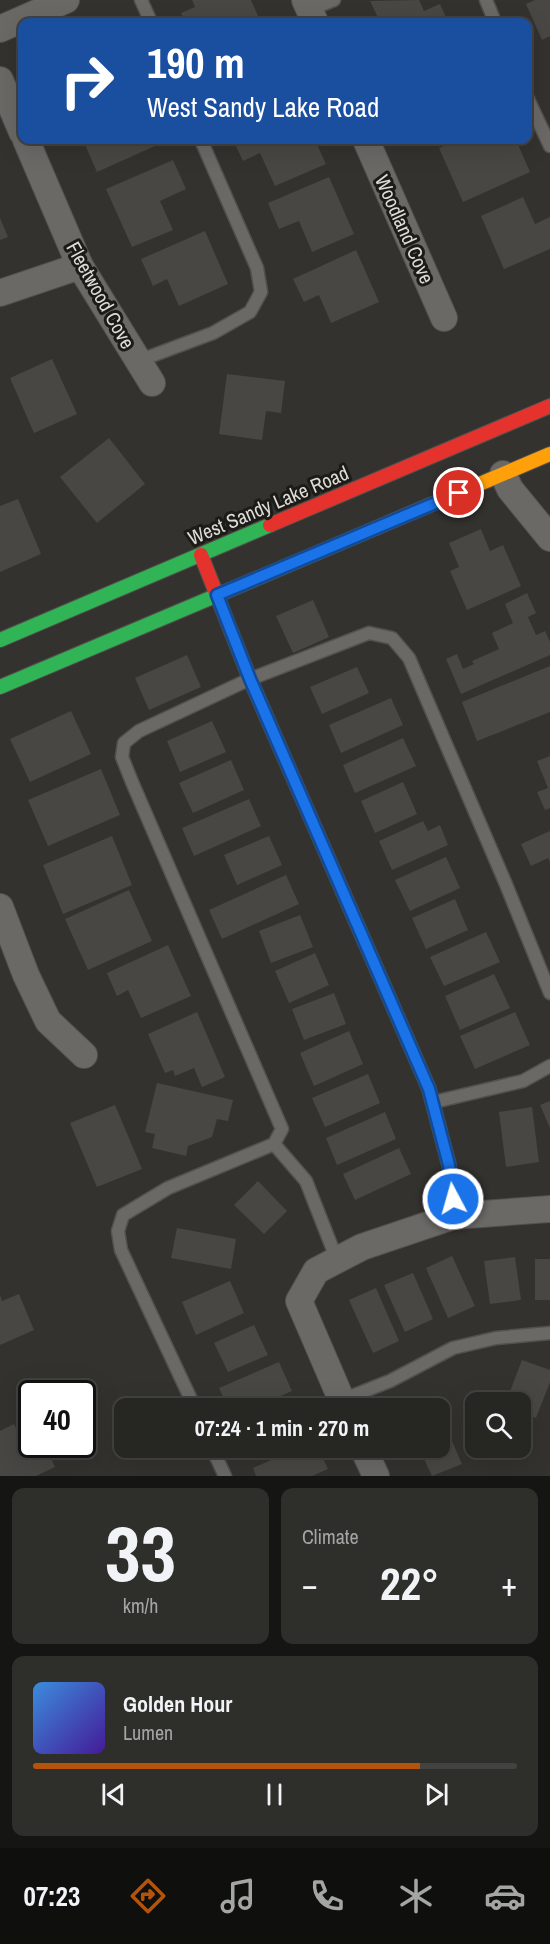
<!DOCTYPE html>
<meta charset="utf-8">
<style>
body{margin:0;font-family:"Archivo Narrow",sans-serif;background:#2e2e2a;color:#f1f3f6;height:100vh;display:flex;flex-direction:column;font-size:22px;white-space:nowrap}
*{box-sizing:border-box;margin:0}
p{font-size:20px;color:#a4a5a5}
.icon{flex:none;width:33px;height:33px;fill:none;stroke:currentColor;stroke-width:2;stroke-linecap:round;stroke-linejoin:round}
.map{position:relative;height:1476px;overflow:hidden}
.panel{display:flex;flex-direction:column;gap:12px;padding:12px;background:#151513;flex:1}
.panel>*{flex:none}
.hud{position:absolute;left:18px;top:18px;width:514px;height:126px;border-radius:12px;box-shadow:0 6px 24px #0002,0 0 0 2px #424340;background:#1a4fa0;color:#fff;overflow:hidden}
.controls{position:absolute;left:465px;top:1392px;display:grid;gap:12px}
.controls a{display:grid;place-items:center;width:66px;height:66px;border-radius:12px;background:#262622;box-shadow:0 6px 24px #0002,0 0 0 2px #424340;font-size:30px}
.speed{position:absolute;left:18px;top:1380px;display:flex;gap:12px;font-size:30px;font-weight:700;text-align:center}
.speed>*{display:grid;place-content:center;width:78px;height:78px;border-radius:50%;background:#262622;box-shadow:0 6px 24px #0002,0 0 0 2px #424340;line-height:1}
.speed .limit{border:3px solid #111;border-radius:9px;background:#fff;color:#111}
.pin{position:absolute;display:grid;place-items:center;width:51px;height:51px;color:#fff;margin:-26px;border:3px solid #fff;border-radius:50%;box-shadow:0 2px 6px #0007}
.me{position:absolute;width:66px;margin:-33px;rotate:354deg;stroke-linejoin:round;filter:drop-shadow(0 0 4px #0008)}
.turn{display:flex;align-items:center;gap:21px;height:126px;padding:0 30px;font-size:27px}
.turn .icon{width:78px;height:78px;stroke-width:2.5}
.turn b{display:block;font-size:42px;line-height:51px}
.big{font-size:45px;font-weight:700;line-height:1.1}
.panel .widget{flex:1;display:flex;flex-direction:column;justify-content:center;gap:9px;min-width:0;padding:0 21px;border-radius:12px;background:#2e2e2a}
.panel .dial{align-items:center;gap:0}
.dial b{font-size:78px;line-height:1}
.song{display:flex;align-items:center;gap:18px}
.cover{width:72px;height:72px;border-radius:9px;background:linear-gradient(135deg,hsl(210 70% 55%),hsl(260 70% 35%))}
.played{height:6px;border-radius:3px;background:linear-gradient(90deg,#b45309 80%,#424340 80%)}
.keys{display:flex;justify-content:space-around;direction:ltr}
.heat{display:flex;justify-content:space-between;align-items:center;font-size:33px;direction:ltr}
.panel .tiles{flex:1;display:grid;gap:12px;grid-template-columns:1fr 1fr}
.widget:last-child{grid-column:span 2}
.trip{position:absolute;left:114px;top:1398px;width:336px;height:60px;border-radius:12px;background:#262622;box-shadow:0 6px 24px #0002,0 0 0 2px #424340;font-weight:700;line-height:60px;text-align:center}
.menu{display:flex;height:96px;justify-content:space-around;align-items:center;background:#0f0f0e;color:#a4a5a5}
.menu .icon{width:42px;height:42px}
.menu .current{color:#b45309}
.menu b{font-size:27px;color:#f1f3f6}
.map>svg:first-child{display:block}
.building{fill:#484743}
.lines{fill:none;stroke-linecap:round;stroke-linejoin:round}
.lane-casing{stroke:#52514d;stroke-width:15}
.street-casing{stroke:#52514d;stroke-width:28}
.fast-casing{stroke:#52514d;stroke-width:16}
.slow-casing{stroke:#52514d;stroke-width:16}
.jam-casing{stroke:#52514d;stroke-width:16}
.lane{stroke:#6b6966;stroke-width:12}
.street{stroke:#6b6966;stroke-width:26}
.fast{stroke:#30b455;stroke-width:14}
.slow{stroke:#ff9f0a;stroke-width:14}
.jam{stroke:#e5322d;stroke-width:14}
.route-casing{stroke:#114b97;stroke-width:15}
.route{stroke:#1a73e8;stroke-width:10}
.labels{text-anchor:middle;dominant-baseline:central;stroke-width:6;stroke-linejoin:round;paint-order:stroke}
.street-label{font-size:20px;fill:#dedcd7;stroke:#1c1b17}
</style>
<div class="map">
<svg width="550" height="1476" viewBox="0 0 550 1476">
<rect width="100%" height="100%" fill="#33322e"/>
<g class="building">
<path d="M192 0H251L258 16 243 22H185L181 13 195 7Z"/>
<path d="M419 0 424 11 440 4 448 22H380L370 1Z"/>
<path d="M535 0H550V36L542 40 526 4Z"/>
<path d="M83 140H152L155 146 97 172Z"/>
<path d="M233 140H315L326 164 275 186 260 153 243 161Z"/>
<path d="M458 140H516L530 172 463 202 439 148Z"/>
<path d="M173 160 186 189 160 201 173 230 132 247 106 189Z"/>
<path d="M329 177 354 234 312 252 299 221 279 229 268 203Z"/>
<path d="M523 197 535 224 550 217V249L504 269 481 216Z"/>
<path d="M0 218 8 237 0 240Z"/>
<path d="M205 231 228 284 179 306 167 279 153 286 141 259Z"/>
<path d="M356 250 379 302 331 323 319 295 304 302 293 279Z"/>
<path d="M52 359 77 414 34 433 10 378Z"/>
<path d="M227 374 285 381 281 413 266 411 262 440 219 434Z"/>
<path d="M109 438 145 484 97 523 60 477Z"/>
<path d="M18 499 41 554 0 572V506Z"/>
<path d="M481 529 490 551 503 545 521 586 467 610 450 571 459 567 449 543Z"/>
<path d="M527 593 536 613 528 617 536 635 545 631 550 642V655L461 694 446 659 457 654 463 669 474 664 472 661 499 649 492 633 513 623 505 604Z"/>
<path d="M313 600 329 637 293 653 276 616Z"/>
<path d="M187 655 201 687 149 710 135 678Z"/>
<path d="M550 666V712L477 741 462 702Z"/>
<path d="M357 667 369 693 322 714 310 687Z"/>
<path d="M391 698 403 725 341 753 329 725Z"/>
<path d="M71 711 91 754 30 782 10 739Z"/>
<path d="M212 721 226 752 180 772 167 741Z"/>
<path d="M403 738 416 766 355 793 343 765Z"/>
<path d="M550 756V808L545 810 537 792 548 788 537 761Z"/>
<path d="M231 760 244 790 193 813 179 783Z"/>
<path d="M101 769 120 815 48 846 28 800Z"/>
<path d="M403 782 417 814 375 833 361 801Z"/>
<path d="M249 799 261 826 194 856 182 828Z"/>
<path d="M423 821 428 831 440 825 448 845 392 870 379 841Z"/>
<path d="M550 831V862L548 858 531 866 521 844Z"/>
<path d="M112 836 132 885 63 914 43 865Z"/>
<path d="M269 836 282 865 237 885 224 855Z"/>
<path d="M446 857 460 888 410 911 395 880Z"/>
<path d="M286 875 299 904 222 939 209 910Z"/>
<path d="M129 890 152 941 88 970 65 919Z"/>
<path d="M455 899 468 930 426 949 412 918Z"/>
<path d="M300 915 313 947 271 963 259 931Z"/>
<path d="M486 932 500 962 444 986 430 957Z"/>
<path d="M168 945 191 996 141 1018 128 990 117 996 107 973Z"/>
<path d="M315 953 329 985 289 1003 275 971Z"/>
<path d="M494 974 510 1008 460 1030 445 996Z"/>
<path d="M334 993 346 1024 304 1040 292 1009Z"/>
<path d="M197 1012 225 1077 202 1087 194 1068 175 1076 173 1070 165 1073 148 1034Z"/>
<path d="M515 1012 530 1045 475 1069 460 1036Z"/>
<path d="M349 1031 363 1064 314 1086 300 1053Z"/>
<path d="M368 1074 380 1103 325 1127 312 1098Z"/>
<path d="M157 1083 233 1100 228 1121 217 1119 212 1137 188 1146 186 1156 152 1148 155 1134 145 1132Z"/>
<path d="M550 1101V1128L540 1105Z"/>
<path d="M115 1105 142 1169 97 1187 70 1123Z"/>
<path d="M532 1107 539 1162 506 1167 499 1112Z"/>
<path d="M385 1112 396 1139 337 1165 326 1138Z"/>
<path d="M399 1148 411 1174 355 1200 343 1174Z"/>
<path d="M258 1181 287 1211 264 1234 234 1205Z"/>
<path d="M177 1228 236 1239 231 1269 171 1258Z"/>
<path d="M452 1256 475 1306 448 1318 426 1268Z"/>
<path d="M515 1257 521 1300 490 1304 484 1261Z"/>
<rect x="535" y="1259" width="15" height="41"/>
<path d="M413 1273 433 1319 405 1332 384 1285Z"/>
<path d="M230 1281 244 1313 196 1335 182 1302Z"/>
<path d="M376 1288 399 1341 373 1353 349 1300Z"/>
<path d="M19 1294 34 1330 0 1345V1295L2 1301Z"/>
<path d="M254 1325 268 1355 228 1372 214 1343Z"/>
<path d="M522 1360 550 1370V1382L536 1418 520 1412V1402H506Z"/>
<path d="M279 1362 292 1391 253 1408H228L219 1388Z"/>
<path d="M433 1400 437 1408H414Z"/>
<path d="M294 1401 297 1408H277Z"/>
<path d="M440 1414 462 1464 432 1476 419 1448H440Z"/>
<path d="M14 1424 28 1454 45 1446 55 1467 36 1476H0V1431Z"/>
<path d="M250 1448H271L254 1455Z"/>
<path d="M299 1448H318L328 1469 312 1476H256L253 1468Z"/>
</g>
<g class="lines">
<g class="lane-casing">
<g id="lane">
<path d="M141 0 151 22"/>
<path d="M486 0 495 22"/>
<path d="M309 10 334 0"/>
<path d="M528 99 550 146"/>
<path d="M138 361 213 333 250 312 261 292 257 268 201 140"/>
<path d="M434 1102 523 1081 550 1066"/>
<path d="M274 1144 306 1181 337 1260"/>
<path d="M342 1400 390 1381 453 1348 496 1338 550 1333"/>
<path d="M195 1408 121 1250 118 1231 123 1215 168 1188 274 1144 282 1129 132 782 122 757 124 743 139 731 250 679 369 633 392 638 409 658 505 882 550 993"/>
<path d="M212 1448 225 1476"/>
</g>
</g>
<g class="street-casing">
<g id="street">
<path d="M305 0 315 22"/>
<path d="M0 29 66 0"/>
<path d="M0 80 22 132"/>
<path d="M26 140 80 266 152 383"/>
<path d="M366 140 444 318"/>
<path d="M0 293 80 266"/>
<path d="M503 474 510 489 550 538"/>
<path d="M0 907 26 975 48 1021 84 1055"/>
<path d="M345 1408 299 1301 316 1271 362 1247 454 1216 550 1209"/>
<path d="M363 1448 376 1476"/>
</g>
</g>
<g class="fast-casing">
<g id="fast">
<path d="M0 640 270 525"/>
<path d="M0 687 376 528"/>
<path d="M343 892 429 1089 449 1165 454 1216"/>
</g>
</g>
<g class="slow-casing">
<path id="slow" d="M376 528 550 454"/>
</g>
<g class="jam-casing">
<g id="jam">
<path d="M270 525 550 406"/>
<path d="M201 555 250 679 343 892"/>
</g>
</g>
<use href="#lane" class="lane"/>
<use href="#street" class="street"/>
<use href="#fast" class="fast"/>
<use href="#slow" class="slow"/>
<use href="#jam" class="jam"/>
</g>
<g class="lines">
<g class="route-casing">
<path id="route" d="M453 1199 449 1165 429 1089 250 679 217 595 459 493"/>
</g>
<use href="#route" class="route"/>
</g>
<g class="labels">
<g class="street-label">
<text transform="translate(405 229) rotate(66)">Woodland Cove</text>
<text transform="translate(101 295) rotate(61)">Fleetwood Cove</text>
<text transform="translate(268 505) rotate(-23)">West Sandy Lake Road</text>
</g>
</g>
</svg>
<div class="controls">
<a><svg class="icon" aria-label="search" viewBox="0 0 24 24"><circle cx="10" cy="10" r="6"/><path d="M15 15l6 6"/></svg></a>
</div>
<div class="speed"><div class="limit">40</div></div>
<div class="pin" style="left:459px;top:493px;background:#d93025"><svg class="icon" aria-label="arrive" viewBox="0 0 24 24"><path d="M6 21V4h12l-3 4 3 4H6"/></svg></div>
<svg class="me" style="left:453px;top:1199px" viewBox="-20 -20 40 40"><circle r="17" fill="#1a73e8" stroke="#fff" stroke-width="3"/><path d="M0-11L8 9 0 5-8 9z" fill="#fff"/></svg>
<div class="trip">07:24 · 1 min · 270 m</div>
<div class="hud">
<div class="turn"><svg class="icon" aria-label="right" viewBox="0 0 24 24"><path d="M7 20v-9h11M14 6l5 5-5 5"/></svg><div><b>190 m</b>West Sandy Lake Road</div></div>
</div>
</div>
<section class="panel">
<div class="tiles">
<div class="widget dial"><b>33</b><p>km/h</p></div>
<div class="widget"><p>Climate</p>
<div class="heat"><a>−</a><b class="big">22°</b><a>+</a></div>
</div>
<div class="widget">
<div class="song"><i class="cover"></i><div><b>Golden Hour</b><p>Lumen</p></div></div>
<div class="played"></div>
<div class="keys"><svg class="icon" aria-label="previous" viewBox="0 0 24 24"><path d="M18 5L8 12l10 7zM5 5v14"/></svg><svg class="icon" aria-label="pause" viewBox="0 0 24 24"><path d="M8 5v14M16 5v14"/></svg><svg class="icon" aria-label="next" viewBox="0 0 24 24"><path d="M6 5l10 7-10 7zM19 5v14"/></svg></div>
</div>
</div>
</section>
<nav class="menu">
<b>07:23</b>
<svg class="icon current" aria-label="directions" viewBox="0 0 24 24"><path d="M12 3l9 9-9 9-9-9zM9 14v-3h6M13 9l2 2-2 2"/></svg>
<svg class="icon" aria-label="music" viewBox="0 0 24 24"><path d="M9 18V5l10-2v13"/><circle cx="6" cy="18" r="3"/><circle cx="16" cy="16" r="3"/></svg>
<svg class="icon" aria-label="phone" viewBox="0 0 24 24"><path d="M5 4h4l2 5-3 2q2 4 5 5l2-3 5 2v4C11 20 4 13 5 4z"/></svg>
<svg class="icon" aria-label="climate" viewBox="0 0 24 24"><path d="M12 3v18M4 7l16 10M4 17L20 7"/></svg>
<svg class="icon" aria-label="car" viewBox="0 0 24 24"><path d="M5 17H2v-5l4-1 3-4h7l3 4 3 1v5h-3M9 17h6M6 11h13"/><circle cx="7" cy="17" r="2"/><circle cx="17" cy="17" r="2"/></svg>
</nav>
